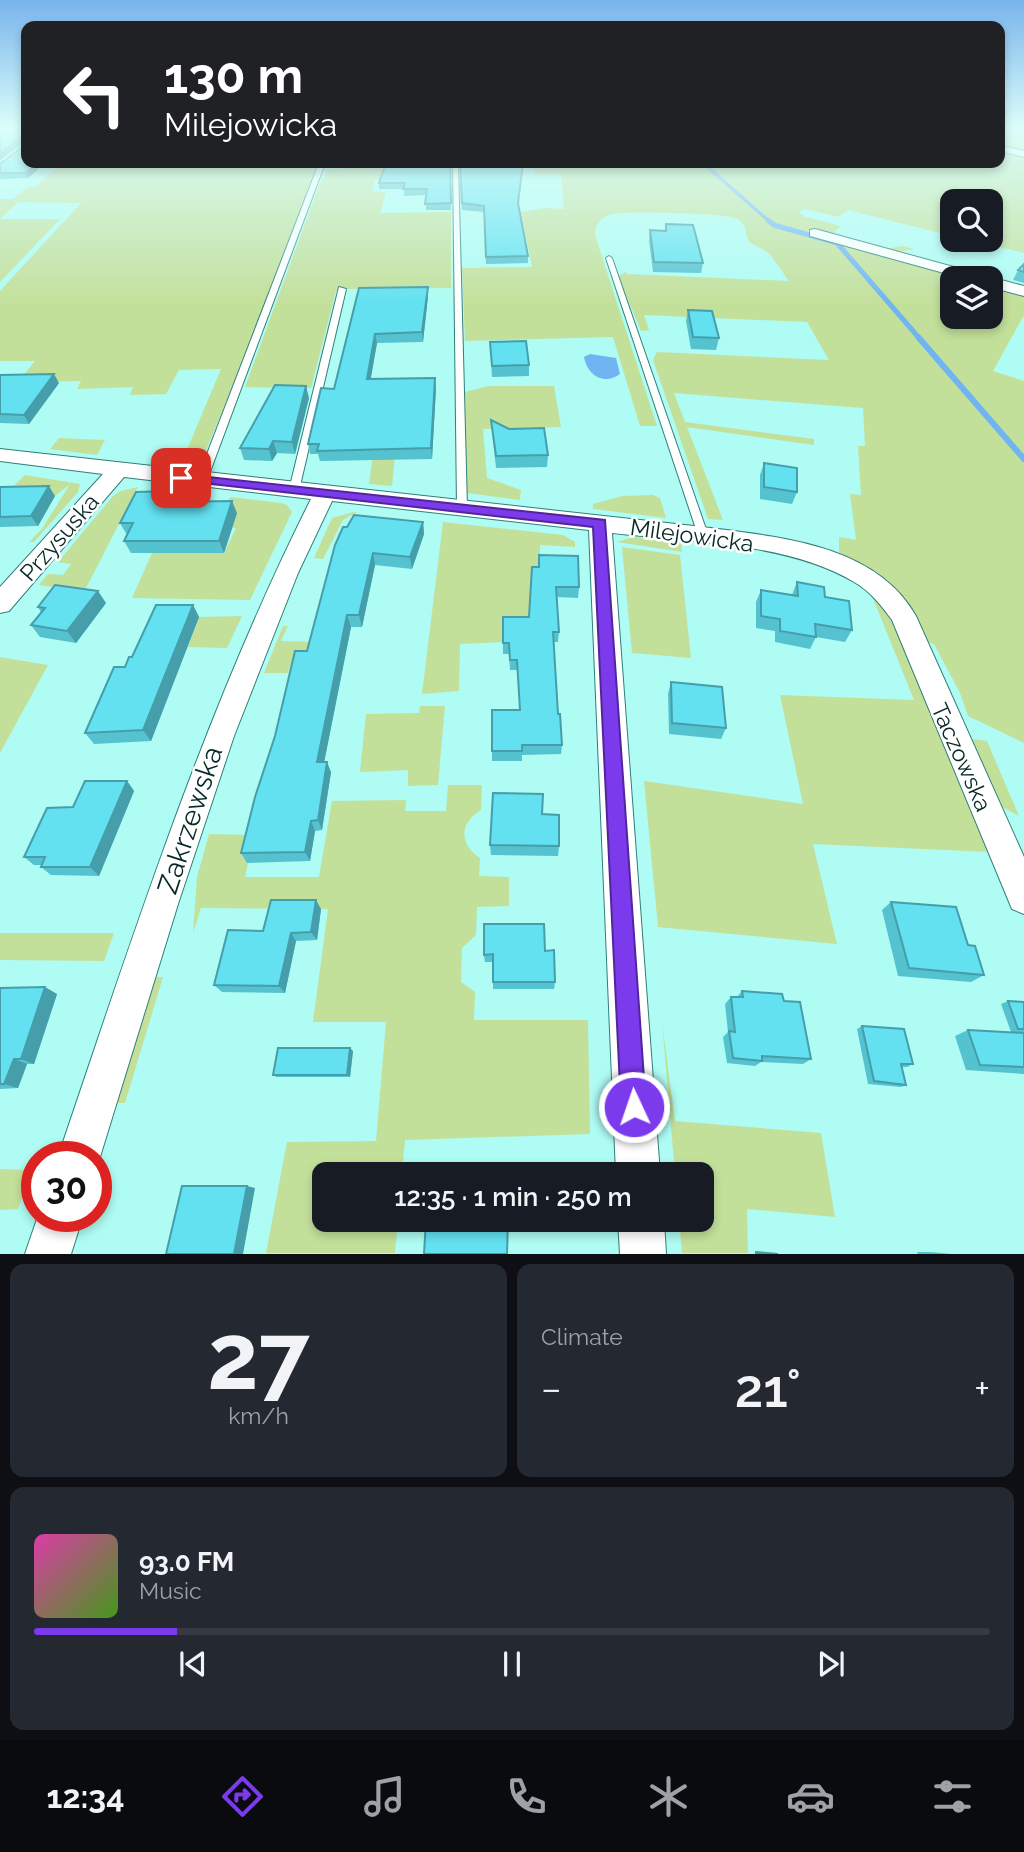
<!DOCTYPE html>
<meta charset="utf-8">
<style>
body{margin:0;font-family:Raleway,sans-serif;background:#242831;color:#f1f3f6;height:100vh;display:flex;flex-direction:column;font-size:26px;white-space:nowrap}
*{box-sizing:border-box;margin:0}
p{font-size:23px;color:#9ea1a6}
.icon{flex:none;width:38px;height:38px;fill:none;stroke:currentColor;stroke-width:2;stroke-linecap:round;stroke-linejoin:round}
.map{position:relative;height:1254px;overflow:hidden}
.details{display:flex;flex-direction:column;gap:10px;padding:10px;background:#0d0f14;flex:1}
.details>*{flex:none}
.guide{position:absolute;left:21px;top:21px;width:984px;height:147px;border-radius:14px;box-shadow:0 4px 10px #0003;background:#202124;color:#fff;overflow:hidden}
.controls{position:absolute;left:940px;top:189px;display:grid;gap:14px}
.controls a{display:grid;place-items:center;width:63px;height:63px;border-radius:14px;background:#171b24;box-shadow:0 4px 10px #0003;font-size:35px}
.speed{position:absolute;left:21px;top:1141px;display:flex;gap:14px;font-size:35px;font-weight:700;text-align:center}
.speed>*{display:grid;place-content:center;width:91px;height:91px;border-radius:50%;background:#171b24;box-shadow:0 4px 10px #0003;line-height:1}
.speed .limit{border:10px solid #d22;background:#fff;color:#111}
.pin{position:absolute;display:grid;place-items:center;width:60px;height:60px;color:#fff;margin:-30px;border-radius:14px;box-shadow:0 4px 10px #0006}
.me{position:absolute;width:77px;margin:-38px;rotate:357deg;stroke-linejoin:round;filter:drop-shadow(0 0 5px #0008)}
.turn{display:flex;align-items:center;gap:24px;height:147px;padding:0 28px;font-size:32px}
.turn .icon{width:91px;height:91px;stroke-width:2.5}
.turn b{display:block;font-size:49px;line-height:60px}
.big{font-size:52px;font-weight:600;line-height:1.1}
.details .tile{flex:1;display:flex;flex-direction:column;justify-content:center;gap:10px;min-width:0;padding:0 24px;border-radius:14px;background:#242831}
.details .dial{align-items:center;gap:0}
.dial b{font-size:91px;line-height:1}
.song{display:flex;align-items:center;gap:21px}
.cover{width:84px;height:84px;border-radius:10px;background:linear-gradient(135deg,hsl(320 70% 55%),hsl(100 70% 35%))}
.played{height:7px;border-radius:4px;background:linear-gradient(90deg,#7c3aed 15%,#363941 15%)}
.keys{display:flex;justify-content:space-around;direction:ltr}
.heat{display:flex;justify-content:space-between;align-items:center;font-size:38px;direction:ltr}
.details .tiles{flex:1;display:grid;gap:10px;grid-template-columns:1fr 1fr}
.tile:last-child{grid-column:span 2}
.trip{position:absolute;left:312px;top:1162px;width:402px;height:70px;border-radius:14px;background:#171b24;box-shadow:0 4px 10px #0003;font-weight:600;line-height:70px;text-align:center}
.tabs{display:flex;height:112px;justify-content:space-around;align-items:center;background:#090b0e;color:#9ea1a6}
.tabs .icon{width:49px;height:49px}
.tabs .active{color:#7c3aed}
.tabs b{font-size:32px;color:#f1f3f6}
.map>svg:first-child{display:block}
.green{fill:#c3e09b}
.water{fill:#70b5f2}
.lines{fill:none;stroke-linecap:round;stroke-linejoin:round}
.stream-far2{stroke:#70b5f2;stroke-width:3.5}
.stream-far1{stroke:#70b5f2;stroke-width:5}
.stream{stroke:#70b5f2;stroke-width:6}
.service-casing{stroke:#2f7f78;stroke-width:2}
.minor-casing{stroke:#2f7f78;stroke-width:2}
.service{fill:#fff;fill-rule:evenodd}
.minor{fill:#fff;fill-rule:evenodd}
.wall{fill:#55c2cf}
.shaded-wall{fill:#459ea9}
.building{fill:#63e1f1;stroke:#459ea9;stroke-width:2}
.route{fill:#7c3aed;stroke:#51269a;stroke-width:2}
.labels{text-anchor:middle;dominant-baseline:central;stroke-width:5;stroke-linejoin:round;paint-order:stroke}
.street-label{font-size:23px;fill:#072926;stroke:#fff}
.near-street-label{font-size:28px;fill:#072926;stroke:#fff}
</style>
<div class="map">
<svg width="1024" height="1254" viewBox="0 0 1024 1254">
<rect width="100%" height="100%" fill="#aefcf3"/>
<g class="green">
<path d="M999 129H1024V253L969 240H990V201H952V236L848 210 838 217 804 209 799 212 803 216 841 226 832 234 885 249 902 246 914 249C882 258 842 238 810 230L807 232 967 278H952V317H990L991 284 1024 293V315L993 371 1024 381V743L968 716 960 693 934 644 928 642C906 601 882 573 839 553V537L856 540 850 494 861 495 858 446H865L863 408 674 393 685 422 814 439V445L687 427 723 520 708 519 653 360 657 352 829 360 807 322 644 315 649 330 641 331 618 276 626 272 627 274 789 281 769 253 749 242C745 233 747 224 737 219 724 213 628 211 612 214 604 216 600 220 596 227L595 235 657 426H640L613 337 465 341 462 268 532 267 521 212 544 208 564 209 561 175 534 174 535 168 523 167V163H999Z"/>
<path d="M61 163H318L232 388 204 455 197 466 181 464 221 369 179 370 166 394 130 395 133 387 77 389 81 381 18 382 35 361H0V291L81 203 18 202 0 219H60L0 282V199H13L27 187H35Z"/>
<path d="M344 163H379L378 168H386L384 180H375L372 191 386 192 380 213 451 212V288L339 289 336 291 311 388 245 387 321 180 325 178V169H342Z"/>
<path d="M488 386H554L561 427 483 429 487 478 521 490 520 500 467 493 465 392Z"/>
<path d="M59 438 105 440 97 455 50 449Z"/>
<path d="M396 445 392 486 369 484 374 447Z"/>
<path d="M25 475 80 484 78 492 34 542H29L42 529 70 484 55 496 0 499Z"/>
<path d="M138 487 84 592 39 585 48 574 63 575 71 564 58 562 113 496 121 491Z"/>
<path d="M653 495 660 498 666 518 593 509V504L622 496Z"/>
<path d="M230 497 281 503 287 505 292 512 250 600 132 598 152 553H224L236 528 231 527 223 513Z"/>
<path d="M353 512H357L343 520 323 559 314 558 332 518Z"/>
<path d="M443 522 563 535 575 542V547L540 545 539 597H557V624L504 642 460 644 459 691 422 694Z"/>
<path d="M633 537 681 541 682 552 617 542Z"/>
<path d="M622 547 680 555 691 658 632 653Z"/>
<path d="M872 596 884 608 894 624 990 852 813 844 837 944 658 927 644 781 803 804 780 695 914 700Z"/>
<path d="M242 616 227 648 188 647 199 617Z"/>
<path d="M283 626H288L281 641 317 642 313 659H292L288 673H264Z"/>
<path d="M0 657 48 665 0 753Z"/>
<path d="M420 706H445L438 785 408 786V770L360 772 366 714 419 713Z"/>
<path d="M973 739 987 741 1019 816 995 803 973 747Z"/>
<path d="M448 785H482L481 810C459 823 459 844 480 858L479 876 509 877V906L477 907 476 935 462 948 461 982 475 992 474 1020H588L590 1134 405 1140 402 1174H324V1220H398L395 1253H266L287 1142 376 1141 386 1022H313L328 909 201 908 193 933 197 877 209 834 254 835 245 877H319L332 801 406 800 405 811H446Z"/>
<path d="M0 933H114L104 961 0 960Z"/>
<path d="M154 977H163L125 1103H118L116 1100Z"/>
<path d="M662 1022 675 1121 821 1133 835 1217 747 1209 748 1253H682L679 1220H702V1174H675Z"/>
<path d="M0 1169 32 1170 18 1209 0 1210Z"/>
</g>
<path class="water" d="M590 354 616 358 620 374C604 386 587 375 584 357Z"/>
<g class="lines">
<path class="stream-far2" d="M703 163 770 222"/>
<path class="stream-far1" d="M768 220 774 225 837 243 920 339"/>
<path class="stream" d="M919 338 1024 459"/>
<g class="service-casing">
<g id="service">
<path d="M319 163H325L207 480 206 482H198L197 480Z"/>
<path d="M453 163H458L467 507 462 510 457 507Z"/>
<path d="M609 256 612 258 708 535 707 538H699L698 535 606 258Z"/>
<path d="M339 287 346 289 299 490 294 493 289 490Z"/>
</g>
</g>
<g class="minor-casing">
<g id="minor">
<path d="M999 145 1024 151V157L999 151Z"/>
<path d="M815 229 983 275 986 278H962L810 236V230Z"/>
<path d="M990 277 1024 286V296L990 287V278H987Z"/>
<path d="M0 449 703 527C777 537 875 543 916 616L1024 857V914L1012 909 892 620C881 605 870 591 854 582 790 543 686 541 612 533L660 1174H616L589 530 332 501 298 573 234 736 178 904 96 1170V1157H58C134 933 205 710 311 499L124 477 9 611 0 613V587L103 474 0 461Z"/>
<path d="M38 1216H83L71 1254H25Z"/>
<path d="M618 1220H664L666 1254H620Z"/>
</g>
</g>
<use href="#service" class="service"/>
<use href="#minor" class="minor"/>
</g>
<g class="wall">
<path d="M0 129H26V163H45L28 178 0 179V164L25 145V143L24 142 0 160Z"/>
<path d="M450 163 451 210H426V195L404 196V189H379V183Z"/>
<path d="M460 163H524L518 205 528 256V263L486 264 484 212 462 210Z"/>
<path d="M666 224 703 263 701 273 653 272 649 241 650 230 665 231Z"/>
<path d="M1024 264V283L1013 280 1018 270Z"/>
<path d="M359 288 428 296 423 342 377 343 370 379 436 388 432 459 320 461 318 454H310L308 444 334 389Z"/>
<path d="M688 310 719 338 716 350 691 349 686 321Z"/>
<path d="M490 342 529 365V376L492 377Z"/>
<path d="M0 375 59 383 29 424 0 423Z"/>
<path d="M309 398 295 454 277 453 272 461 244 460 240 448Z"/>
<path d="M491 420 548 455 547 467 496 468Z"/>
<path d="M764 463 797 492 792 504 760 499V475Z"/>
<path d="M0 487 55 496 38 526 0 527Z"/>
<path d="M170 491 175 502 237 513 224 553H131L124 541 127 535 120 523Z"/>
<path d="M423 522 424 534 412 569 375 565 362 627H351L324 762 331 772 322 830 315 831 310 861 247 863 241 853 347 527Z"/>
<path d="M532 567 579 587 578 598 557 597 559 632 558 642H554L558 714 562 745 561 754 522 755V761H492V751L520 710 517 670H510L509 654H503V617H529Z"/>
<path d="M797 582 825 597 852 630 845 642 816 637 810 649 775 642V631L756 628V602L761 590 792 595Z"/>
<path d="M106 603 76 643 40 637 31 625 41 612 38 607Z"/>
<path d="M193 605 199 617 151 741 94 744 85 733 125 667 132 657Z"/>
<path d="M671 682 726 728 721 739 669 734 668 694Z"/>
<path d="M127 781 134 791 99 876 51 875 41 867V865H34L24 857 73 807Z"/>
<path d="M542 814 559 846 558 856 491 855 490 845Z"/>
<path d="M891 902 968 945 984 975 971 982 898 976 882 910Z"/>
<path d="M321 909 317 940 296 941 285 993 222 992 214 985 263 931Z"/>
<path d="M545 951 555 982 554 989H493V962H485L484 955Z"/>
<path d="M0 988 57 994 34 1064H27L18 1088 0 1089Z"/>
<path d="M742 991 784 1001 811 1059 803 1064 761 1062 755 1066 727 1063 723 1037 728 1032 725 1004 731 997H737Z"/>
<path d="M1008 1001 1024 1002V1033L1011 1032 1001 1004Z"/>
<path d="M862 1026 913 1064 907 1067H902L906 1085 901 1087 868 1084 857 1029Z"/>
<path d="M968 1030 1024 1033V1074L966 1070 955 1036Z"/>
<path d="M353 1051 350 1077H276L273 1075Z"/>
<path d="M917 1252H931L951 1254H918Z"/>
</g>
<g class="shaded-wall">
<path d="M22 137 24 142 0 160V153Z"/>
<path d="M37 163H45L28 178 26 173Z"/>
<path d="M428 287V296L423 342 422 332Z"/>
<path d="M375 334 377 343 369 389 367 379Z"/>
<path d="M54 374 59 383 29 424 24 415Z"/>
<path d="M435 378 436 388 432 459 431 448Z"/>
<path d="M306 386 309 398 295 454 292 442Z"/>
<path d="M273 441 277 453 272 461 269 449Z"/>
<path d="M49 486 55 496 38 526 31 516Z"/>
<path d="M170 491 175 503 165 502Z"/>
<path d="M232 501 237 513 224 553 219 541Z"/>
<path d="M423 522 424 534 412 569 410 557Z"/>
<path d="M373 553 375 565 362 627 359 615Z"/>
<path d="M98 591 106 603 76 643 67 631Z"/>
<path d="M193 605 199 617 151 741 143 730Z"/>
<path d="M347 615 351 627 322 773 317 762Z"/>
<path d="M327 762 331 772 322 830 318 820Z"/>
<path d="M127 781 134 791 99 876 90 867Z"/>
<path d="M311 821 315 831 310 861 305 852Z"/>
<path d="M316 900 321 909 317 940 311 932Z"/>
<path d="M291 933 296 941 285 993 279 986Z"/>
<path d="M45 987 57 994 34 1064 21 1059Z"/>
<path d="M350 1048 353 1051 350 1077 347 1075Z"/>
<path d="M14 1059 27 1064 18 1088 4 1084Z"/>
<path d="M247 1186 255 1188 243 1254H234Z"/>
</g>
<g class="building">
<path d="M0 129H26V163H37L26 173H0V164L25 145 26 138 22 137 0 153Z"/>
<path d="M386 163H450L451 203 425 204 427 189H403L405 183H379Z"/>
<path d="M460 163H523L518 203 528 256 486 257 484 206 462 203Z"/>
<path d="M666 224 693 225 703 263 654 262 650 230 666 231Z"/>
<path d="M1024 264V272L1018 270Z"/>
<path d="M428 287 422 332 375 334 367 379 435 378 431 448 317 451 319 444H308L321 388 334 389 359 288Z"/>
<path d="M688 310 712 311 719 338 693 337Z"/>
<path d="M526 341 529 365 492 366 490 342Z"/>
<path d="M54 374 24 415 0 414V375Z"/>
<path d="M275 385 306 386 292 442 273 441 269 449 240 448Z"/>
<path d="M491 420 509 429 544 428 548 455 496 456Z"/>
<path d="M764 463 797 468V492L764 487Z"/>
<path d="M49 486 31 516 0 517V487Z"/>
<path d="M170 491 165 502 232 501 219 541H124L133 523H120L136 492Z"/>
<path d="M354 515 423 522 410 557 373 553 359 615H347L317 762H327L318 820 311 821 305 852 241 853 255 797 275 736 295 651H307L335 545 343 527H347Z"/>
<path d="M539 555 578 556 579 587H556L559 632H553L558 714H560L562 745H522V751H492V710H520L517 660H510L509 643H503V617H529L532 567H539Z"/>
<path d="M797 582 824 587 825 597 849 601 852 630 815 624 816 637 780 631V619L761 616V590L798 596Z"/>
<path d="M55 585 98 591 67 631 31 625 45 608 38 607Z"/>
<path d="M156 605H193L143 730 85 733 114 667H125L129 657H132Z"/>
<path d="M671 682 722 687 726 728 672 723Z"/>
<path d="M85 781H127L90 867H41L45 857H24L47 808 73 807Z"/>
<path d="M493 793 543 794 542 814 559 815V846L490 845Z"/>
<path d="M271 900H316L311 932 291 933 279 986 214 985 228 930 263 931Z"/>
<path d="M891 902 956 907 968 945 975 946 984 975 909 968Z"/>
<path d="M484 924H544L545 951 554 950 555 982H493V954L484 955Z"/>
<path d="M45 987 21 1059H14L4 1084H0V988Z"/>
<path d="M742 991 782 994 784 1001 800 1002 811 1059 762 1056V1061L733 1058 729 1031 735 1032 731 997H743Z"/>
<path d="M1008 1001 1024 1002V1029H1018Z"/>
<path d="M862 1026 904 1029 913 1064H901L906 1085 874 1081Z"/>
<path d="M968 1030 1024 1033V1067L980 1065Z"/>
<path d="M278 1048H350L347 1075H273Z"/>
<path d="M450 1168H508L510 1174H449Z"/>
<path d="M182 1186H247L234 1254H166Z"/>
<path d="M426 1220H508L507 1254H424Z"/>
<path d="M756 1252 778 1254H756Z"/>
</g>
<linearGradient id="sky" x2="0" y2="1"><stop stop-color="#78b4ec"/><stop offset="0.42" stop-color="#dbfefa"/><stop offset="1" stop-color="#dbfefa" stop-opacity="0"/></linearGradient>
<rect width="1024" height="305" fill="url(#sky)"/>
<path class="route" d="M181 474 605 520 646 1107 643 1116 634 1120 625 1116 621 1107 593 527 176 480 174 478Z"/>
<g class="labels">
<g class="street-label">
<text transform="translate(692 535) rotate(8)">Milejowicka</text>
<text transform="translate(59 537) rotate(-49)">Przysuska</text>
<text transform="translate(962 757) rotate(66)">Taczowska</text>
</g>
<g class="near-street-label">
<text transform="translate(190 820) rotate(-72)">Zakrzewska</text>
</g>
</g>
</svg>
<div class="controls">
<a><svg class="icon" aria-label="search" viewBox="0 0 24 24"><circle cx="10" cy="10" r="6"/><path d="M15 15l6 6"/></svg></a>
<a><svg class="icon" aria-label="layers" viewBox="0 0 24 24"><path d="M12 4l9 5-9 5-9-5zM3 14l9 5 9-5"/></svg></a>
</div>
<div class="speed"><div class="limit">30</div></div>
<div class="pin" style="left:181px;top:478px;background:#d93025"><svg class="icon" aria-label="arrive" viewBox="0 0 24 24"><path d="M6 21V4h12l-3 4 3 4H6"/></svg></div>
<svg class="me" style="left:634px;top:1107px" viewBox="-20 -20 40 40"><circle r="17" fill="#7c3aed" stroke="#fff" stroke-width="3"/><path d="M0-11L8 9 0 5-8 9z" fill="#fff"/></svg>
<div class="trip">12:35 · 1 min · 250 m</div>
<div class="guide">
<div class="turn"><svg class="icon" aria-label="left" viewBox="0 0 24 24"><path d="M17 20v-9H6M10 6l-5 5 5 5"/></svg><div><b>130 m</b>Milejowicka</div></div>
</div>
</div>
<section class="details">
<div class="tiles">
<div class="tile dial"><b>27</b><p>km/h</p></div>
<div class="tile"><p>Climate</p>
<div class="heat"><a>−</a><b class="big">21°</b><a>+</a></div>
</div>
<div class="tile">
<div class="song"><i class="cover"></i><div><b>93.0 FM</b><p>Music</p></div></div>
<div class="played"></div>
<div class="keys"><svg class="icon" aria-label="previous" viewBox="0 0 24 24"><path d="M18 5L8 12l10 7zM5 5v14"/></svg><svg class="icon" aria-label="pause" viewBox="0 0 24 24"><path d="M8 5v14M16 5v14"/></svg><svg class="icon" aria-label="next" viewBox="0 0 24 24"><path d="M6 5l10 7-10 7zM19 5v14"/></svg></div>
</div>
</div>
</section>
<nav class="tabs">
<b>12:34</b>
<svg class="icon active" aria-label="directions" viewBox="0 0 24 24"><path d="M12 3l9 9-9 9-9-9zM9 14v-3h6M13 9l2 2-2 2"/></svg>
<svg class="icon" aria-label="music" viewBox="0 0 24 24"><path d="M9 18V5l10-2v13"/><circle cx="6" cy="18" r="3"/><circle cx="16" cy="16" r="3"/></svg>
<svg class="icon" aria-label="phone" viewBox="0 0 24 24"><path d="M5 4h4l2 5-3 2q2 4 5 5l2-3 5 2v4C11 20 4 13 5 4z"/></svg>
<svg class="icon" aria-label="climate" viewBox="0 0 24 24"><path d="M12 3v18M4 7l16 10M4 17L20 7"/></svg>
<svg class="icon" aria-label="car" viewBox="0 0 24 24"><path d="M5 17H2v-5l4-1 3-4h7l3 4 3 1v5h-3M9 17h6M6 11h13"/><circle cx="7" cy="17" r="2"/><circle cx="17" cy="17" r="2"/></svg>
<svg class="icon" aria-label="filters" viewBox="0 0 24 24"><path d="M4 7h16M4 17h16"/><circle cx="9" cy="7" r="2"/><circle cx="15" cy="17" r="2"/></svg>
</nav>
